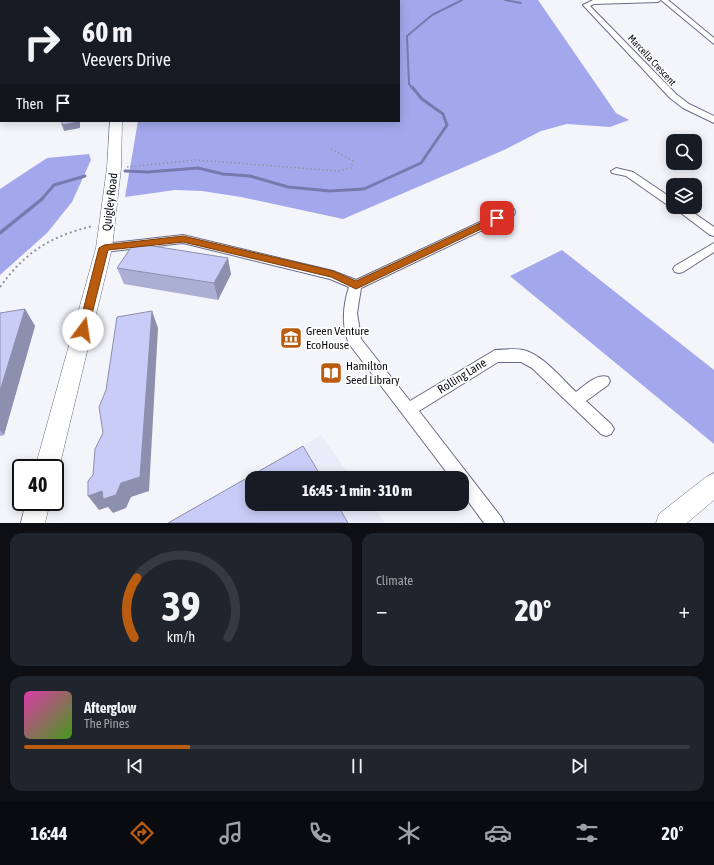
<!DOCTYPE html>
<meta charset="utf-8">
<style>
body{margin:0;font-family:"Asap Condensed",sans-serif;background:#20242c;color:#f1f3f6;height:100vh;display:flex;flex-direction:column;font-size:15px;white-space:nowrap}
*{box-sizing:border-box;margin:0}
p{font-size:13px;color:#9ea1a6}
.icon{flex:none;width:22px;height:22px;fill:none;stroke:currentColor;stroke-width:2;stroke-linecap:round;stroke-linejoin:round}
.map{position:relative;height:523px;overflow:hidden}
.sheet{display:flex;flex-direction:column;gap:10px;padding:10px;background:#0d0f14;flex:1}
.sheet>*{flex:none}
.guide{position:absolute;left:0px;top:0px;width:400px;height:122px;box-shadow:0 2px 10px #0003;background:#171b24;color:#f1f3f6;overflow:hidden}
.controls{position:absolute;left:666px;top:134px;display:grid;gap:8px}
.controls a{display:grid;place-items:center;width:36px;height:36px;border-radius:8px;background:#171b24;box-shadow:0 2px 10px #0003;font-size:20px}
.speed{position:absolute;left:12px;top:459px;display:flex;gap:8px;font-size:20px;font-weight:700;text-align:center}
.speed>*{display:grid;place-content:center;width:52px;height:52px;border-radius:50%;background:#171b24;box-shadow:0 2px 10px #0003;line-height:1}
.speed .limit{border:2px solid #111;border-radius:6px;background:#fff;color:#111}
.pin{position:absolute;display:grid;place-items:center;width:34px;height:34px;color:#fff;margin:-17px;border-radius:8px;box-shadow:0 2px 6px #0006}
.me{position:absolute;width:44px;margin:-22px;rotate:14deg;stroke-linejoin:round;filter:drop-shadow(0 0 3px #0008)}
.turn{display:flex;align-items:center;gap:14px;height:84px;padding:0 16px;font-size:18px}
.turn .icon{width:52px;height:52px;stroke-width:2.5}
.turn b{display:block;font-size:28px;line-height:34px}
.then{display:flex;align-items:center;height:38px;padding:0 16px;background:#0003;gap:8px;font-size:15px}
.big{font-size:30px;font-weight:800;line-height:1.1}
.sheet .widget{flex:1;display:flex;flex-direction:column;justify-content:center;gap:6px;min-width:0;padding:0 14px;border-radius:12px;background:#20242c}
.sheet .dial{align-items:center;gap:0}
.dial svg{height:104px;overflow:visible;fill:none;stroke:#363941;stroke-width:7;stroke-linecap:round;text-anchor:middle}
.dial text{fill:#f1f3f6;stroke:none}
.song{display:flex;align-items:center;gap:12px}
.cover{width:48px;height:48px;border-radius:6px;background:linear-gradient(135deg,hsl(320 70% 55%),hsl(100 70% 35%))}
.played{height:4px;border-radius:2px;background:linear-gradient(90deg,#ba5c0f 25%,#363941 25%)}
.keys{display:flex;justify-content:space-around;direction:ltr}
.heat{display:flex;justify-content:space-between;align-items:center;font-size:22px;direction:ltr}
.sheet .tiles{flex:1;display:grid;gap:10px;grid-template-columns:1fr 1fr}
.widget:last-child{grid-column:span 2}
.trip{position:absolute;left:245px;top:471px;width:224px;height:40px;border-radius:12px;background:#171b24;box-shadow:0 2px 10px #0003;font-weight:800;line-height:40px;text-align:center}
.tab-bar{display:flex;height:64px;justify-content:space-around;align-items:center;background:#090b0e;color:#9ea1a6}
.tab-bar .icon{width:28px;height:28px}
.tab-bar .active{color:#ba5c0f}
.tab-bar b{font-size:18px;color:#f1f3f6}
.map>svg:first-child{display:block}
.built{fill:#eaecfa}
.forest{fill:#a3a8ec}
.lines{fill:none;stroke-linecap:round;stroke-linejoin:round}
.stream-far2{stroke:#777aad;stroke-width:2}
.stream-far1{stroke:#777aad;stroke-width:3}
.stream{stroke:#777aad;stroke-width:3.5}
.lane-casing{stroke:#6a6c84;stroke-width:2}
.street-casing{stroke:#6a6c84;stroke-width:2}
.secondary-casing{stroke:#6a6c84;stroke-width:1}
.path-far1{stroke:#92939b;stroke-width:1.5;stroke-dasharray:1.5 2.5;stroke-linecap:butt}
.path{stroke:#92939b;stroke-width:2;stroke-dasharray:2 3;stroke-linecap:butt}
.lane{fill:#fff;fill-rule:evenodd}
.street{fill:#fff;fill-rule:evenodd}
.secondary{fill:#fff;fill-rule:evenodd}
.wall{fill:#acafd4}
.shaded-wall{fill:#8c8fad}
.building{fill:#c8ccf7;stroke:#8c8fad}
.route{fill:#ba5c0f;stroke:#793c0a}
.labels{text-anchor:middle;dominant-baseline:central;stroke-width:3.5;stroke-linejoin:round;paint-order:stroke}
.far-street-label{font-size:10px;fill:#0b0c15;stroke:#fff}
.street-label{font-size:12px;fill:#0b0c15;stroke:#fff}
.poi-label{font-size:12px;fill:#0b0c15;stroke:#fff;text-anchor:start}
</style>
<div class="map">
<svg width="714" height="523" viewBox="0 0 714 523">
<rect width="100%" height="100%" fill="#f4f5fb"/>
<path class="built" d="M321 435 352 478H252V504H371L385 523H173Z"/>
<g class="forest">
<path d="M378 0H538L616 113 629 120 610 127 567 124 541 131 504 150 343 219 241 197 202 191 175 190 125 197 138 121H399V1Z"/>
<path d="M89 154 91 160 72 202 47 233 0 275V189L47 158Z"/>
<path d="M562 250 714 370V444L510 276Z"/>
</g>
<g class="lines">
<g class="stream-far2">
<path d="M505 0 521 3"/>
<path d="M412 88 409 84 407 36 432 15 462 0"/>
</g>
<g class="stream-far1">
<path d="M125 171 148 172 198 168 223 174 250 176 288 187 330 191 364 189 421 163 447 125 443 114 422 99 412 87"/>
<path d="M41 200 54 185 85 176"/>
</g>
<path class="stream" d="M0 233 42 199"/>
<g class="lane-casing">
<rect id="lane" x="203" y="0" width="4" height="1"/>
</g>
<g class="street-casing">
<g id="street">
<path d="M593 0H668L714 38V44L661 0 658 2 594 4 590 6 676 94 689 104 714 116V123L683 108 670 98 583 5Z"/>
<path d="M616 168 633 172 673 199V207H685L714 227V236L710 235 673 207 669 206 626 176 612 173 611 171Z"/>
<path d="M510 208 514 209 515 212 514 215 361 288 357 313 361 339 410 401 495 350C504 350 514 348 523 350 542 354 562 379 576 392 585 385 597 373 608 377L610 381 608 385 586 401 611 424 614 429 611 434 606 436 601 434 532 368 521 362H498L419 411 501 517 504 523H484L462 493V478H451L350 345C341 328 343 305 349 287L330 279 183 243 104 252 100 251 98 248 100 245 104 244 183 235 333 271 356 280Z"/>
<path d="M714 243V252L683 272 679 273 675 272 673 269 675 266Z"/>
</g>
</g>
<g class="secondary-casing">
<g id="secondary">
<rect x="111" y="0" width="10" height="1"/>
<path d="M110 121H122L121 168 112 248 59 468 55 476V468H35L96 248 107 168Z"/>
<path d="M714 473V500L687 523H656L659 514 706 477Z"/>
<path d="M26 502H50L45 523H21Z"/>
</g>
</g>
<path class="path-far1" d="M127 167 197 160 338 171 351 168 353 161 331 149"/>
<path class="path" d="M0 287C25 252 51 236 93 226"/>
<use href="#lane" class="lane"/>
<use href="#street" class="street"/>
<use href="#secondary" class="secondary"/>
</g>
<g class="wall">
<path d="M117 268 231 274 218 300 124 284Z"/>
<path d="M25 309 35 326 4 435 0 436V313Z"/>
</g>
<g class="shaded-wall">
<path d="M78 121H80V128L64 131 62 125Z"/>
<path d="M228 258 231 274 218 300 214 283Z"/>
<path d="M25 309 35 326 4 435 0 430V391Z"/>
<path d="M152 311 158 328 149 491 131 497 126 508 113 513 108 507 99 510 88 496Z"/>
</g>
<g class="building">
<path d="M70 0H91V1H69Z"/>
<rect x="138" y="0" width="12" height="1"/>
<path d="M173 0H190V1H174Z"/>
<path d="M353 0H363L362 1H352Z"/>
<path d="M62 121H78V122L62 125Z"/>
<path d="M134 243 228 258 214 283 117 268Z"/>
<path d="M25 309 0 391V313Z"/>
<path d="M152 311 140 477 121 483 116 495 103 499 102 491 88 496V481L93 475 95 449 103 433 99 407 106 390 117 317Z"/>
<path d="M303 446 322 478H252V504H337L348 523H168Z"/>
</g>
<path class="route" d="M497 215 501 218 500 220 356 289 331 277 183 242 108 250 88 330 86 332H79L78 330 99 248 104 245 183 236 333 271 356 281Z"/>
<defs>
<g id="museum-square" transform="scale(1.15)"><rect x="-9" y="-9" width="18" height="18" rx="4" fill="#ba5c0f" stroke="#fff"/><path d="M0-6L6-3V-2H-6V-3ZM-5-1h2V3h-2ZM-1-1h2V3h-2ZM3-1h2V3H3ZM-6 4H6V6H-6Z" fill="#fff"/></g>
<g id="library-square" transform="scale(1.15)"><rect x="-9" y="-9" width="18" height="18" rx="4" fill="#ba5c0f" stroke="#fff"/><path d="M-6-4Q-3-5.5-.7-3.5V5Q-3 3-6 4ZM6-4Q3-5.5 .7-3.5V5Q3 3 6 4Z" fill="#fff"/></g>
</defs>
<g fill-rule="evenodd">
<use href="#museum-square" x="291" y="338"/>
<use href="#library-square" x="331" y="373"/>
</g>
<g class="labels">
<g class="far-street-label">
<text transform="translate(652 60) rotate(47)">Marcella Crescent</text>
</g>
<g class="street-label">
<text transform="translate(110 202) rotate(-83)">Quigley Road</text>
<text transform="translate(462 376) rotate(-32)">Rolling Lane</text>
</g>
<g class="poi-label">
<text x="306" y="331">Green Venture<tspan x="306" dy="14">EcoHouse</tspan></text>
<text x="346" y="366">Hamilton<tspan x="346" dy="14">Seed Library</tspan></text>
</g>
</g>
</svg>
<div class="controls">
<a><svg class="icon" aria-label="search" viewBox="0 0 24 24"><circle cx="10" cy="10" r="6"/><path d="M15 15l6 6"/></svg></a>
<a><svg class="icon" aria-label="layers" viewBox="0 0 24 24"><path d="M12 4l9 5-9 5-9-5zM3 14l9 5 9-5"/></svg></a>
</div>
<div class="speed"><div class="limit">40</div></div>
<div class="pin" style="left:497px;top:218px;background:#d93025"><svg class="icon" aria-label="arrive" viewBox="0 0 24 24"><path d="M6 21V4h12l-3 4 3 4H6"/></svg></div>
<svg class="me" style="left:83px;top:330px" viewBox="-20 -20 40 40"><circle r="19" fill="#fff"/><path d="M0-13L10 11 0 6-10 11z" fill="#ba5c0f"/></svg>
<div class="trip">16:45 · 1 min · 310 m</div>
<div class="guide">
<div class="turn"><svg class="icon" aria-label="right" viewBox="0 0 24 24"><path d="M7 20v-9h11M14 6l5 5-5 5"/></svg><div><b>60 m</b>Veevers Drive</div></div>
<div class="then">Then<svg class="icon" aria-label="arrive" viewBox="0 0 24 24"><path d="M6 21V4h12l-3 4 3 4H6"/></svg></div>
</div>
</div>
<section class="sheet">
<div class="tiles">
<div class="widget dial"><svg viewBox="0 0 100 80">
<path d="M14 69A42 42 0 1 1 86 69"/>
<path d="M14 69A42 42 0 0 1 16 23" stroke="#ba5c0f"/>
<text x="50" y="56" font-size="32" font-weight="700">39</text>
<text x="50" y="72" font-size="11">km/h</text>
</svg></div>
<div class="widget"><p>Climate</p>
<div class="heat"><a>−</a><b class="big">20°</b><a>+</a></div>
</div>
<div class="widget">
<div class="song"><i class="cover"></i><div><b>Afterglow</b><p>The Pines</p></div></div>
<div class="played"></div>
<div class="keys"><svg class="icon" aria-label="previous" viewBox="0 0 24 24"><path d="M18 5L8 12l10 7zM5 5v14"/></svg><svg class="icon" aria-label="pause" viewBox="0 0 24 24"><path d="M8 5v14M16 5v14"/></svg><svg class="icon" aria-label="next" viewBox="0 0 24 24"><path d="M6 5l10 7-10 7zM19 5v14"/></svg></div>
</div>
</div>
</section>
<nav class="tab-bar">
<b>16:44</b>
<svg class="icon active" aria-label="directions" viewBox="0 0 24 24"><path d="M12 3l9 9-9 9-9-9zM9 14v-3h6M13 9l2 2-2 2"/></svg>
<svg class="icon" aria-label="music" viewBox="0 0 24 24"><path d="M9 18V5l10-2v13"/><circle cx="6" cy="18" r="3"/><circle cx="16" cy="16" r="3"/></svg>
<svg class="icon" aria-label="phone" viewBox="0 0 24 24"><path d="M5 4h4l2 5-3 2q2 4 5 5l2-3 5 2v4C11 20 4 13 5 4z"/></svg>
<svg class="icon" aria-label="climate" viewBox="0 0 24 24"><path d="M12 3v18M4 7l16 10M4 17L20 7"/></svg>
<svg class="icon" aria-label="car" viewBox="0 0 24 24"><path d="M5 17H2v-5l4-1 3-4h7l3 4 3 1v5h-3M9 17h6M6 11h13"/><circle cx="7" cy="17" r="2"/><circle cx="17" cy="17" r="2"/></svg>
<svg class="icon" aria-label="filters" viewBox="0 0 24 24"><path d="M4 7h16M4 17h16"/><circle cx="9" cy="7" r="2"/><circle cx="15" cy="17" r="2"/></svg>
<b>20°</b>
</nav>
